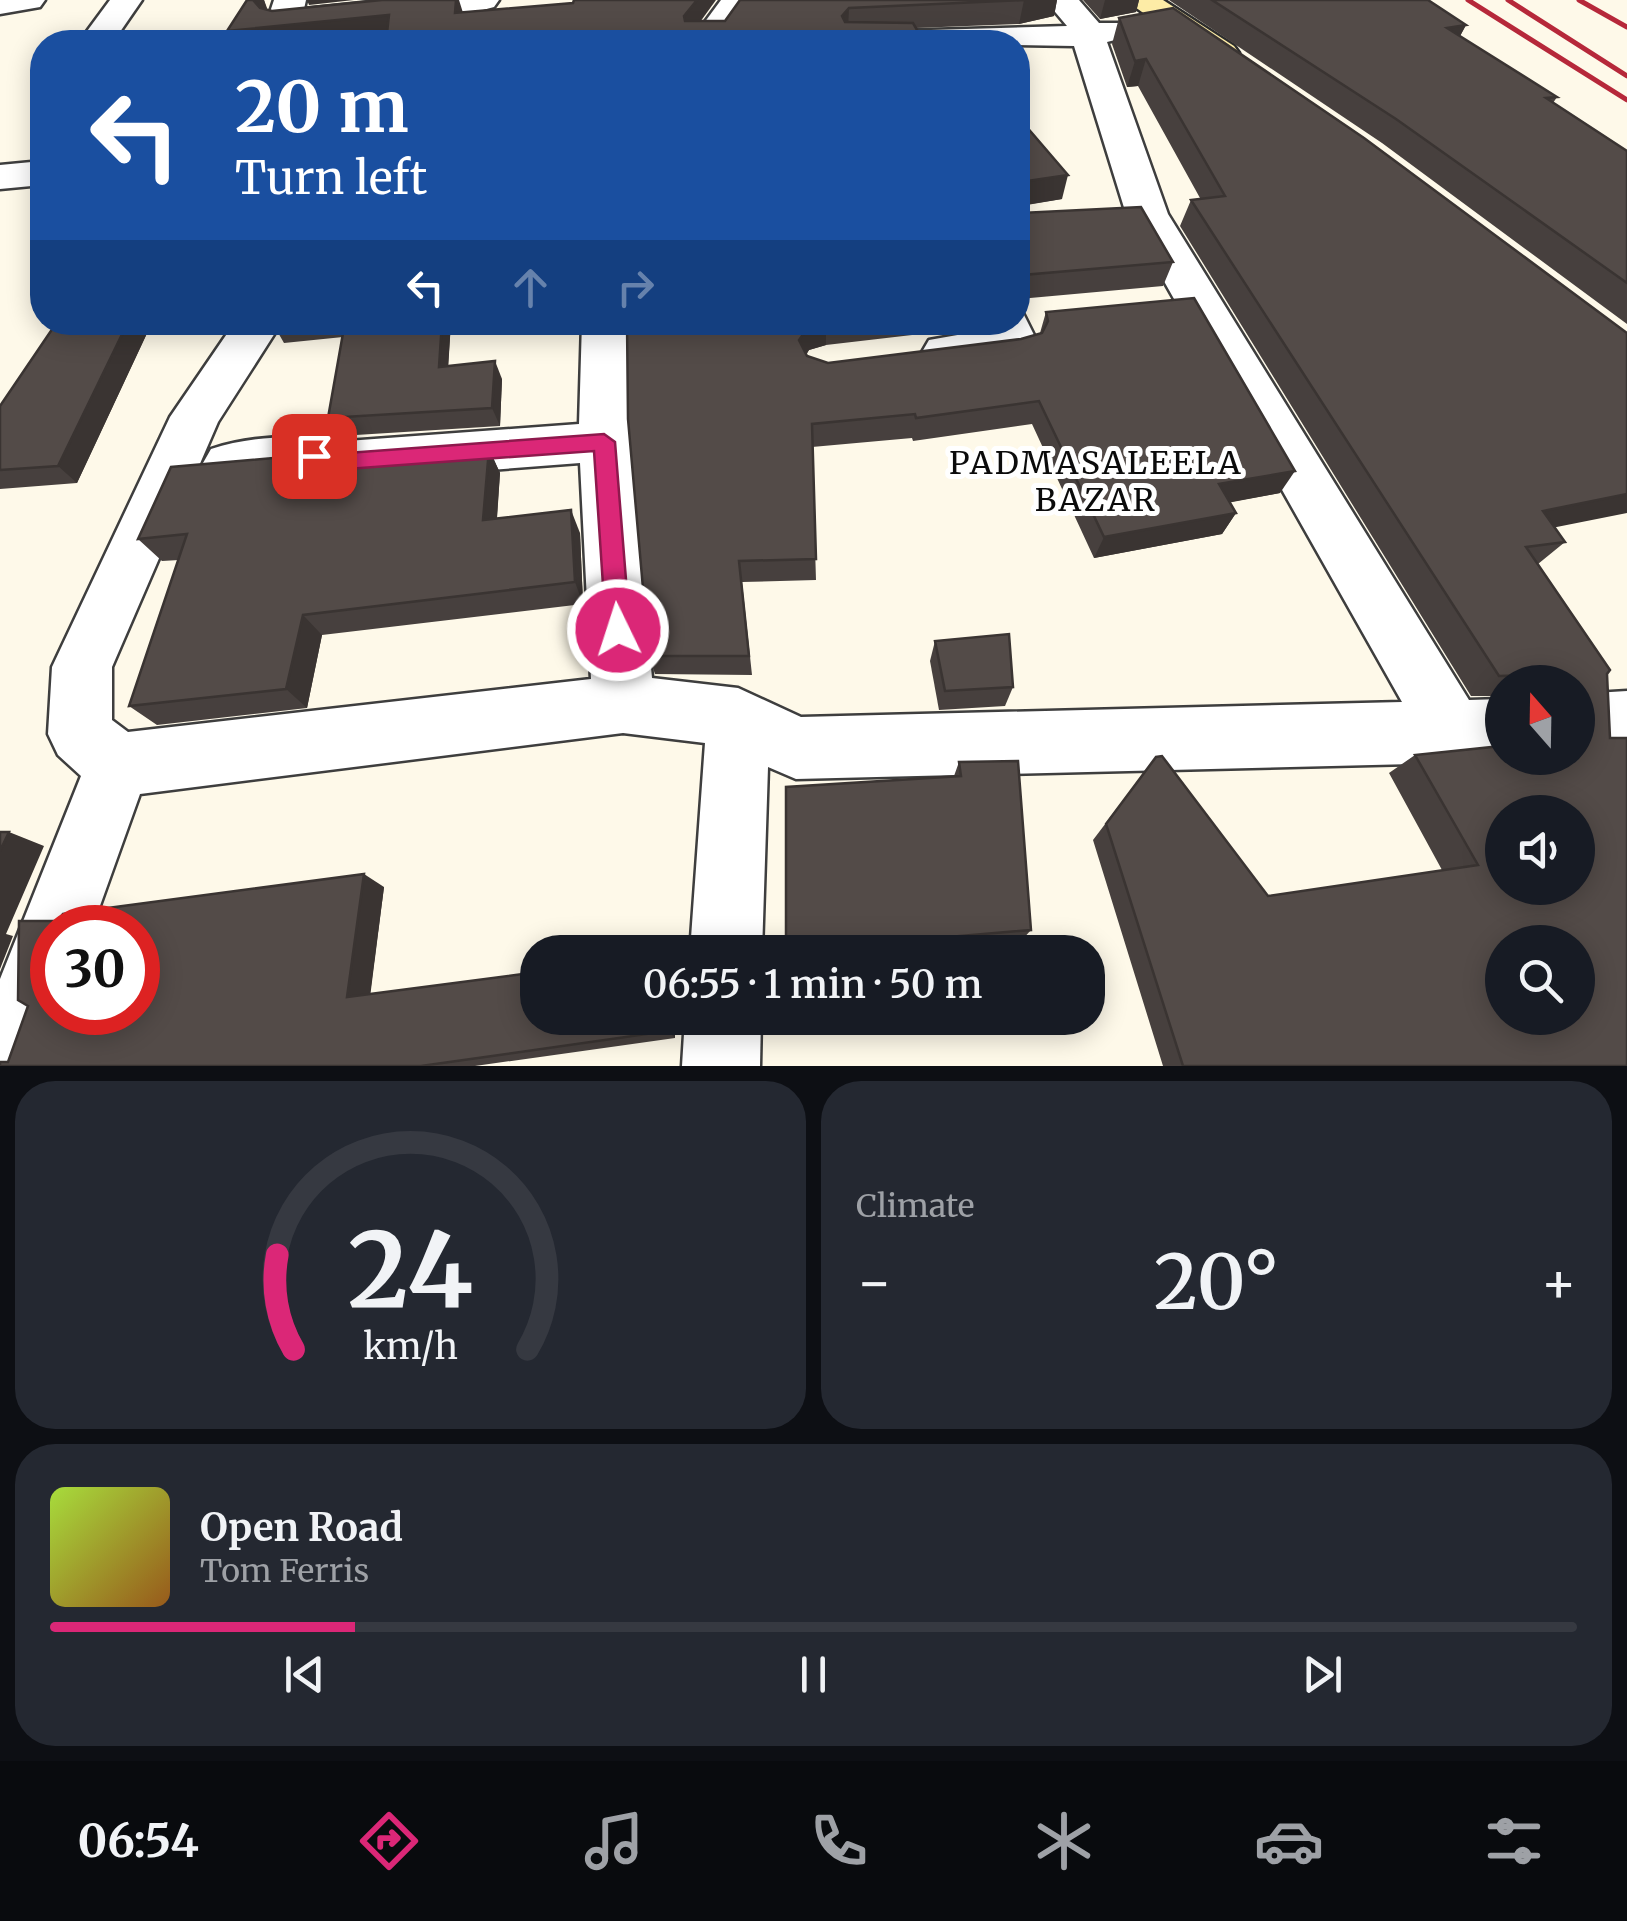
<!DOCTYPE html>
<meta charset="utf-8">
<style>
body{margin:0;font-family:Merriweather,serif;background:#242831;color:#f1f3f6;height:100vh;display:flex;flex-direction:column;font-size:38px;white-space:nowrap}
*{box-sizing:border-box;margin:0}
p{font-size:32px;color:#9ea1a6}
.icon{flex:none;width:55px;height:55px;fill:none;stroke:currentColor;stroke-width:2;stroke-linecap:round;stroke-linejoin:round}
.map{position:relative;height:1066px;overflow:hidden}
.sheet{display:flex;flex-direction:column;gap:15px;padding:15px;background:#0d0f14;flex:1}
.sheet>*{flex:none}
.guide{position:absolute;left:30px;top:30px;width:1000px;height:305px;border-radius:40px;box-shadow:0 5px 25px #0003;background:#1a4fa0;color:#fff;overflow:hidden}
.needle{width:65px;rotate:340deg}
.tools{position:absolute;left:1485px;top:665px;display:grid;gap:20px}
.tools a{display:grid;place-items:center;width:110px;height:110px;border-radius:50%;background:#171b24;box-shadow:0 5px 25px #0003;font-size:50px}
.speed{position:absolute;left:30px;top:905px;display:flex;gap:20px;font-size:50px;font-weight:700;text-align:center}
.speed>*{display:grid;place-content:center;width:130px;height:130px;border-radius:50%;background:#171b24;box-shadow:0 5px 25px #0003;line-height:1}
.speed .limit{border:15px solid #d22;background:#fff;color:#111}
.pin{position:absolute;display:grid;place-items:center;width:85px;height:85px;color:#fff;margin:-42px;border-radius:20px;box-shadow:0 5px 15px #0006}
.me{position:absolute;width:110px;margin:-55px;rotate:356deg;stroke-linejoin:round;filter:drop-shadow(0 0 8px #0008)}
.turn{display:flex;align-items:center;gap:35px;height:210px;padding:0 40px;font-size:45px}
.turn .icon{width:130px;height:130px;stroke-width:2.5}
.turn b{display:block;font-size:70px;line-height:85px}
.lanes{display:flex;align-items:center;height:95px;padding:0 40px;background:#0003;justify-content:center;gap:50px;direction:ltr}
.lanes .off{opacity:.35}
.big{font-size:75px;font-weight:600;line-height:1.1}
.sheet .widget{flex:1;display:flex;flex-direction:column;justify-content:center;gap:15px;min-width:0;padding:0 35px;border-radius:40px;background:#242831}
.sheet .dial{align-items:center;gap:0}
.dial svg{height:260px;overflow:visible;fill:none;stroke:#363941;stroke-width:7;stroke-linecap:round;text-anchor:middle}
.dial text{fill:#f1f3f6;stroke:none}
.song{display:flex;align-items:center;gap:30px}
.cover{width:120px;height:120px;border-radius:15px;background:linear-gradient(135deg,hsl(80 70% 55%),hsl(30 70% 35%))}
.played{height:10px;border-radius:5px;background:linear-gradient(90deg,#db2777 20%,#363941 20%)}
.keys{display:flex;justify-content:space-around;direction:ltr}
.heat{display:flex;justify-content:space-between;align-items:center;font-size:55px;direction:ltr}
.sheet .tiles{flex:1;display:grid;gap:15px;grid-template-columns:1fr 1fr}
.widget:last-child{grid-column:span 2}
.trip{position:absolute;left:520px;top:935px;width:585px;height:100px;border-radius:40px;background:#171b24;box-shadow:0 5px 25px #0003;font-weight:600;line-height:100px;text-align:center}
.dock{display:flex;height:160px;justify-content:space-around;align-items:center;background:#090b0e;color:#9ea1a6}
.dock .icon{width:70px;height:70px}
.dock .on{color:#db2777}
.dock b{font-size:45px;color:#f1f3f6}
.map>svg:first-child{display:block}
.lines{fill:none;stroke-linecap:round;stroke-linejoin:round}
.street-casing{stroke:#3e3e3e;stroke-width:5}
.secondary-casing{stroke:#2d2d2d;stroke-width:5}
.street{fill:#fff;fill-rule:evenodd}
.secondary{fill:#fdeca6;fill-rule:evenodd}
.rail{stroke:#b6283a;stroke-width:5}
.wall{fill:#47403e}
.shaded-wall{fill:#3a3432}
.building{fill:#534b48;stroke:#3a3432;stroke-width:2.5;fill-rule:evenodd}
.route{fill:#db2777;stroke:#8e194d;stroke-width:2.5}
.labels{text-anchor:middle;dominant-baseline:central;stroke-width:10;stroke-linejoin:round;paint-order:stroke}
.quarter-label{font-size:32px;letter-spacing:2.5px;fill:#0b0b0b;stroke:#fff}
</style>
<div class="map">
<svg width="1627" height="1066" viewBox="0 0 1627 1066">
<rect width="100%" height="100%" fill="#fef9e9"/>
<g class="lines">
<g class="street-casing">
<g id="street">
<path d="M0 0H45L40 7 0 14Z"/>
<path d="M110 0H142L113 42H79Z"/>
<path d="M274 0H306L304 9 390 0H499L494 7 483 10 284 31 272 28 267 21Z"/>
<path d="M721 0H754L724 42H690Z"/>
<path d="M1045 0H1079L1099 23H1127L1132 30 1127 37 1107 42 1168 214 1469 700 1502 699V758H1506L1454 763 796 779 768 767 762 952H690L705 743 623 733 140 794 92 928H52V1012H62L44 1066H0V979L81 776 58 755 48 734 52 667 170 417 235 322H282L218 422 112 667V720L128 732 591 679 580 463 347 481 314 476 229 483 211 477 203 463 211 449C253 435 303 435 347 441L579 424 582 322H628L630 442 652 678 738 688 801 717 1402 702 1126 214 1074 46 844 42 849 35 861 32 1067 26Z"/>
<path d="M42 161V185L0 189V165Z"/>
<path d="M1018 310 1022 311 1038 343 1032 355 946 369 929 364 922 352 929 340 986 330 983 322H1018Z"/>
<path d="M1627 691V751L1578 754V694Z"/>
<path d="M685 1018H761L760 1066H682Z"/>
</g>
</g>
<g class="secondary-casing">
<path id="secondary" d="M1125 0H1163L1234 46 1239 53 1234 60 1222 63 1210 60Z"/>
</g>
<use href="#street" class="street"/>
<use href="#secondary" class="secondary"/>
<g class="rail">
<path d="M1468 0 1627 100"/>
<path d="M1508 0 1627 76"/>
<path d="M1579 0 1627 27"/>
</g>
</g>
<g class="wall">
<path d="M247 0H264L267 10 272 11 463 13 701 21H725L740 0H1057L1054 16 1019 24 916 28 232 42Z"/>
<path d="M1083 0H1139L1136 12 1100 19Z"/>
<path d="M1169 0H1428L1466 25 1460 36 1557 97 1553 103 1627 151V324L1382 143Z"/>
<path d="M1119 18 1554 527 1565 542 1538 564 1607 674 1627 1066H1163L1093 840 1156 757 1268 896 1442 870 1389 773 1415 755 1578 758V682H1502V696H1471L1180 226 1191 200 1200 198 1138 86 1127 87 1112 44Z"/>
<path d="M1018 118 1062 199 1021 206V213L1173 262 1163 286 1019 299 1018 305Z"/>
<path d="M1046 312 1280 493 1230 502 1236 513 1222 534 1094 558 1032 424 913 441 912 438 812 447 816 580 742 582 752 675 655 674 649 656 627 322H982L981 327 826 345 809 350 806 355 828 363 1021 339 1040 333Z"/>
<path d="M57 322H231L227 328 149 329 77 483 0 489V406Z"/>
<path d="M272 322H451L448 366 502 379 500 426 340 436 328 418 343 337 284 343Z"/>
<path d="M489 449 500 473 497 519 580 533 583 604 322 635 307 708 157 725 129 706 179 560 162 561 138 539 331 461Z"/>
<path d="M935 641 1013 687 1005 706 939 710 930 661Z"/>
<path d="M959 762 1031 930 1021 941 886 952H786V787L954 776Z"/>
<path d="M384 887 370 994 538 1018H675V1038L475 1066H0L8 1062 57 921Z"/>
</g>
<g class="shaded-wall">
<path d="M253 0H264L267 8 264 23Z"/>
<path d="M307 0H354L309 5Z"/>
<path d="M456 0H459L464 16 455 13Z"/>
<path d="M697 0H716L687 40 684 16Z"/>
<path d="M1024 0H1057L1054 16 1019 24Z"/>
<path d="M1105 0H1139L1136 12 1100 19Z"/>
<path d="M849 8 848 31 842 16Z"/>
<path d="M389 15 398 39 360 42H232L227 31Z"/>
<path d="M1466 25 1453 49 1447 28Z"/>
<path d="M1146 59 1138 86 1127 87 1135 61Z"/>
<path d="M1068 175 1062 199 1018 206 1020 182Z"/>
<path d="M128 322H144L149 329 77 483 58 466Z"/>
<path d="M442 322H451L447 386 439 367Z"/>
<path d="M823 322H826V345L809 350 800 364 799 340 809 326Z"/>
<path d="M495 361 502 379 500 426 492 408Z"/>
<path d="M489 449 500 473 495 543 483 520Z"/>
<path d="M1295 471 1280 493 1206 507 1219 484Z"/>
<path d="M1627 494V513L1516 535 1543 511Z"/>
<path d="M571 510 580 533 583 604 575 582Z"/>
<path d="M1236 513 1222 534 1094 558 1104 537Z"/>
<path d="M303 615 322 635 307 708 286 689Z"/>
<path d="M9 832 44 846 6 934 13 936 0 969V851Z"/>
<path d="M364 874 384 887 369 1005 347 997Z"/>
<path d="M668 1018H675V1038L668 1031Z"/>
</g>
<g class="building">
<path d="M247 0H253L260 8 272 11 382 0H456L455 13 573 3 574 0H697L684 16 685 21H725L740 0H1025L849 8 842 16 845 22 913 23 924 42H386L389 15 227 31Z"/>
<path d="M1212 0H1428L1466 25 1447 28 1557 97 1546 98 1627 151V283L1396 119Z"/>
<path d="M1173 8 1364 138 1627 333V494L1543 511 1565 542 1526 547 1610 670 1607 674 1610 738H1627V1066H1183L1106 824 1156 757 1162 756 1268 896 1478 865 1415 755 1502 746V758H1578V682H1536V679L1531 675 1499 676 1191 200 1225 196 1146 59 1135 61 1119 18ZM1502 812H1578V888H1502ZM1502 942H1578V1018H1502Z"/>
<path d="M1018 118H1019L1068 175 1020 182 1021 213 1141 207 1173 262 1023 275 1020 294H1018Z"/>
<path d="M1194 298 1295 471 1219 484 1236 513 1104 537 1039 401 916 418 915 414 812 424 816 559 739 561 749 656H649L628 419 627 322H823L809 326 799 340 807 356 828 363 1021 339 1042 333 1048 321 1046 312Z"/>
<path d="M57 322H128L58 466 0 470V406Z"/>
<path d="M345 322H442L439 367 495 361 492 408 328 418Z"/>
<path d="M489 449 483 520 571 510 575 582 303 615 286 689 129 706 187 534 138 539 171 467 296 456 331 461Z"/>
<path d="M1009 634 1013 687 945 691 935 641Z"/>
<path d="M1018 761 1031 930 786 951V787L961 776 959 762Z"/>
<path d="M0 832H9L0 851Z"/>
<path d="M364 874 347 997 538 972V1018H668V1031L421 1066H0V1062H8L28 1006 18 1000 19 921H57L63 914ZM52 928H138V1012H52Z"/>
</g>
<path class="route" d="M604 434 615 442 630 630 626 637 618 640 609 637 606 630 594 451 347 469 314 464 303 456 314 448 347 453Z"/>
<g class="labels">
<g class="quarter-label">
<text x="1096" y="463">PADMASALEELA<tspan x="1096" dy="37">BAZAR</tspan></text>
</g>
</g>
</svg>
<div class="tools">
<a><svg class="needle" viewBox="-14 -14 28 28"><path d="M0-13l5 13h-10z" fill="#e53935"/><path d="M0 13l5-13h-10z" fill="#9ea1a6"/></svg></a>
<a><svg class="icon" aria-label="sound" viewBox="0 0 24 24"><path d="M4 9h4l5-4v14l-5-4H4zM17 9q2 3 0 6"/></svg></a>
<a><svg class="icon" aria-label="search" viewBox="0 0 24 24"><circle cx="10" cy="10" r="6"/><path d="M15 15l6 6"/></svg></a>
</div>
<div class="speed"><div class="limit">30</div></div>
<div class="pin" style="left:314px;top:456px;background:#d93025"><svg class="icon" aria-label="arrive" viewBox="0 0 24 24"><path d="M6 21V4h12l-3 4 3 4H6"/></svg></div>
<svg class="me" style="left:618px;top:630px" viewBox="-20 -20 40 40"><circle r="17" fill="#db2777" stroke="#fff" stroke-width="3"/><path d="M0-11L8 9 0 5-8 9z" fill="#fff"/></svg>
<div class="trip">06:55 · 1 min · 50 m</div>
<div class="guide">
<div class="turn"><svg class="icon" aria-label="left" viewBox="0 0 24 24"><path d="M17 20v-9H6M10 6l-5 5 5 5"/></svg><div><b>20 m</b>Turn left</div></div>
<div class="lanes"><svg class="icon" aria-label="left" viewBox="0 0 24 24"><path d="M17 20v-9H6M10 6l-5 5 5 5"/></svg><svg class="icon off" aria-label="ahead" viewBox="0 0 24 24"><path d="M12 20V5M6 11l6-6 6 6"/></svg><svg class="icon off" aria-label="right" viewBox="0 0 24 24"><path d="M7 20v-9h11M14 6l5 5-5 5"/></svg></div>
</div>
</div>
<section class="sheet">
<div class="tiles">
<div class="widget dial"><svg viewBox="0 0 100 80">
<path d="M14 69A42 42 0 1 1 86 69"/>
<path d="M14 69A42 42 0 0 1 9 40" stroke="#db2777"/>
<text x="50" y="56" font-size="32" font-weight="700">24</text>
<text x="50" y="72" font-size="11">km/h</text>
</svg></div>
<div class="widget"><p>Climate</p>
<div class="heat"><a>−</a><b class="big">20°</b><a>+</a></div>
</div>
<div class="widget">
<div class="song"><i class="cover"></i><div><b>Open Road</b><p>Tom Ferris</p></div></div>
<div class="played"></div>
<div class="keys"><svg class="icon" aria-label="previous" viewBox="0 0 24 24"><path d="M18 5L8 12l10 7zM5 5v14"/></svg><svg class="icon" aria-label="pause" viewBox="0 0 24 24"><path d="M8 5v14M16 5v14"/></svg><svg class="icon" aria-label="next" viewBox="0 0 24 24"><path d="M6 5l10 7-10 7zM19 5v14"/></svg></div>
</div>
</div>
</section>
<nav class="dock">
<b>06:54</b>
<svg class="icon on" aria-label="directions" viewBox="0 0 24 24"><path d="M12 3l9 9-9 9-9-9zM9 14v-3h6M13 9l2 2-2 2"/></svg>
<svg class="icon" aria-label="music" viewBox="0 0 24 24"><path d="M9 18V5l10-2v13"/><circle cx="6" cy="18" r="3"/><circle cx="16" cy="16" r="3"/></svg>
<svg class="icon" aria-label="phone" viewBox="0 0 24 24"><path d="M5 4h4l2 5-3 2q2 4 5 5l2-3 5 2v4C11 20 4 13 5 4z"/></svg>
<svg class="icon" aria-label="climate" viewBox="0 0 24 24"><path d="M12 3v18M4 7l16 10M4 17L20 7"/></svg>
<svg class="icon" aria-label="car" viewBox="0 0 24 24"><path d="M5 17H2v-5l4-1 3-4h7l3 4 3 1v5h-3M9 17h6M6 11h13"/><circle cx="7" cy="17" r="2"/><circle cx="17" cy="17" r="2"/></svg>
<svg class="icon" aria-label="filters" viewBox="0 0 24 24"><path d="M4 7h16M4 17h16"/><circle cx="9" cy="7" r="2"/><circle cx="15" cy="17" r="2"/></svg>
</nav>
